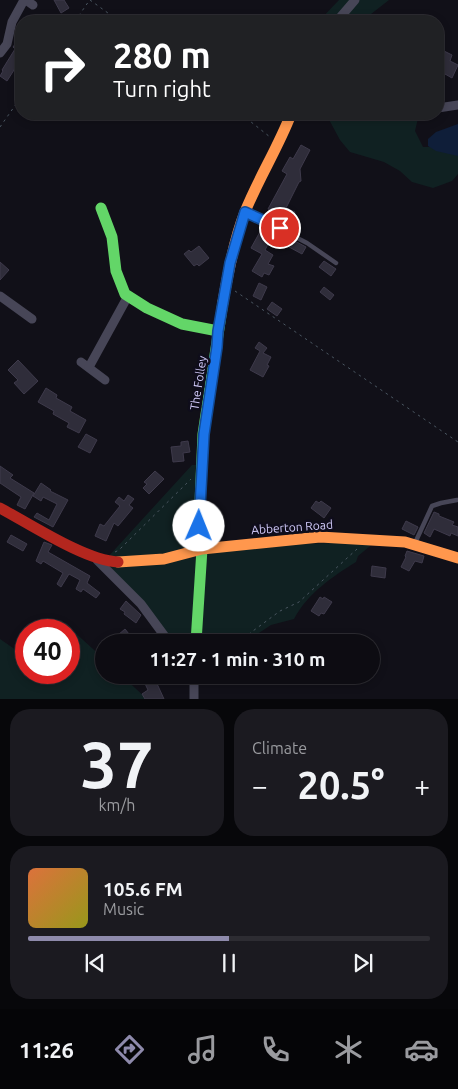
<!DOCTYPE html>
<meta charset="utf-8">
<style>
body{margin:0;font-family:Ubuntu,sans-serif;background:#1b1a20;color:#f1f3f6;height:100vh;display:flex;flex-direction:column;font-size:19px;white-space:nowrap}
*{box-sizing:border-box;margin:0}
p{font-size:16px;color:#9a9b9f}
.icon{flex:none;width:28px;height:28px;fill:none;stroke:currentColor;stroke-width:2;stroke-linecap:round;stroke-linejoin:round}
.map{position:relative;height:699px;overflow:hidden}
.sheet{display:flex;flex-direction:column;gap:10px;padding:10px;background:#07070a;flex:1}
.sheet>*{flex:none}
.hud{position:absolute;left:15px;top:15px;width:429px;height:105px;border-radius:20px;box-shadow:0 2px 8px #0003,0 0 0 1px #2d2c32;background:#202124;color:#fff;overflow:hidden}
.speed{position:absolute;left:15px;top:619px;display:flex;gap:10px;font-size:25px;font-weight:700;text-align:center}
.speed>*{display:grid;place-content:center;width:65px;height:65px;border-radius:50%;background:#0d0c12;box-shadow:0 2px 8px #0003,0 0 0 1px #2d2c32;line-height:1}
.speed .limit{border:8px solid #d22;background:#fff;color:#111}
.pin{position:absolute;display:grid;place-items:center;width:42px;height:42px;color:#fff;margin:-21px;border:2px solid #fff;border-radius:50%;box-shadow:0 1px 5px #0007}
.me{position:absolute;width:55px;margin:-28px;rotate:1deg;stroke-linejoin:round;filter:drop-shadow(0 0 4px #0008)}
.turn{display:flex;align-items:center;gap:18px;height:105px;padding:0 15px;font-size:22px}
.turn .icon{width:65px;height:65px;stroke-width:2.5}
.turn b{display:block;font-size:35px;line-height:42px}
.big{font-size:38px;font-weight:700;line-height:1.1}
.sheet .card{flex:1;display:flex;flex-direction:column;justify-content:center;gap:8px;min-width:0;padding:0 18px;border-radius:20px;background:#1b1a20}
.sheet .dial{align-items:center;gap:0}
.dial b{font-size:65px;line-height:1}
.song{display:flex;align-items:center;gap:15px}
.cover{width:60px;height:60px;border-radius:8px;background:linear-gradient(135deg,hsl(20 70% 55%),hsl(60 70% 35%))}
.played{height:5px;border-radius:2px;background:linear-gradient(90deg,#8e8aab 50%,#2d2c32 50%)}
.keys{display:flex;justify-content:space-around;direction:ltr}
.heat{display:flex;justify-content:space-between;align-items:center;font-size:28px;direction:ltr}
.sheet .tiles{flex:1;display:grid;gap:10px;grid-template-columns:1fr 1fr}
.card:last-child{grid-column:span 2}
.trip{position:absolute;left:95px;top:634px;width:285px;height:50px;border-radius:25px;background:#0d0c12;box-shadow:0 2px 8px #0003,0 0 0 1px #2d2c32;font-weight:700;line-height:50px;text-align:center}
.dock{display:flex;height:80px;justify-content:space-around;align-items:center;background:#050507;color:#9a9b9f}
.dock .icon{width:35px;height:35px}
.dock .selected{color:#8e8aab}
.dock b{font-size:22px;color:#f1f3f6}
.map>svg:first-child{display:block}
.green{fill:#102122}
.water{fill:#0f1e39}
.building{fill:#2f2d3a;stroke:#3e3a4b}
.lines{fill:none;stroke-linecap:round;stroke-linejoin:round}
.path{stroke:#4a5661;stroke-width:1;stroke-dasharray:2.5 4;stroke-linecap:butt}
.lane{stroke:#474657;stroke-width:4.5}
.street{stroke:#474657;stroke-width:9}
.fast{stroke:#63d668;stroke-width:11}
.slow{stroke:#ff974d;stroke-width:11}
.jam{stroke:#b3261e;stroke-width:11}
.route-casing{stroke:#114b97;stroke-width:12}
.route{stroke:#1a73e8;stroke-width:9}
.labels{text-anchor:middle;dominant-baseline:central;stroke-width:5;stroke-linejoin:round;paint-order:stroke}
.street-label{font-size:12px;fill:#d2cbfa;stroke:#0f0d1b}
</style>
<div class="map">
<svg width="458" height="699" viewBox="0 0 458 699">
<rect width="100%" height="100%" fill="#111018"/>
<g class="green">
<path d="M339 0H389L362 21H319Z"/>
<path d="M326 114H419L415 131 423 147H458V174L452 181 433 188 412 182 400 171 384 162 350 152 340 140Z"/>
<path d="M192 465H196V537C196 538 195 543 194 544 185 556 123 557 107 558Z"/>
<path d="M375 542 358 556 356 562C332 577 308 593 294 619L271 625 250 639 240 642H198L204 557 209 553 291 544Z"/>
<path d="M196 556 194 642H172L111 569 110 566Z"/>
<path d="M61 620 104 659V675H121L147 699H0V639L26 657V672H69V630H52Z"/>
</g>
<path class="water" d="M458 124V156L436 151 428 146V139L436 132Z"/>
<g class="building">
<path d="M54 0H64L69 8 61 13Z"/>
<path d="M21 36V59L7 81 0 76 3 71 2 70 15 49 13 47Z"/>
<path d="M444 51 452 55 450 61 458 65 452 78 438 70V58L439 59Z"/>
<path d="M301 145 310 150 300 169 301 181 299 182 286 208 295 212 289 224 283 221 281 225 267 218 270 210 268 209 287 174 282 171 290 157 293 159Z"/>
<path d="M262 225 277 232 275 237 273 235 265 250 273 255 268 264 274 266 269 275 264 273 262 277 252 271 262 254 251 248 261 230 260 229Z"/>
<path d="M293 240 306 247 302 254 289 247Z"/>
<path d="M199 246 209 258 199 266 197 264 194 266 184 254 189 250 191 252Z"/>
<path d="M324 261 336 269 331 276 319 267Z"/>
<path d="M0 262 9 270 0 280Z"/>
<path d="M259 283 267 287 261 300 253 296Z"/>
<path d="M324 287 334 295 330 300 320 292Z"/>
<path d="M272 302 282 309 277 316 267 309Z"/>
<path d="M259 342 267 348 263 353 271 357 267 365 269 366 263 377 250 370 260 351 255 348Z"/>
<path d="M18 360 38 381 24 394 14 383 18 380 8 370Z"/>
<path d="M46 388 57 395 56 398 72 407 70 411 86 420 79 433 67 427 69 423 53 414 54 411 38 402Z"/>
<path d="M86 434 97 440 90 453 78 447Z"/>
<path d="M188 441 190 452 183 453 184 461 173 462 171 447 181 446V442Z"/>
<path d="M0 466 13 475 10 478 34 493 25 509 17 505 21 497 0 483Z"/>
<path d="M155 471 164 479 149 494 143 488 147 484 144 482Z"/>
<path d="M41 483 51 490 50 491 68 500 53 527 34 517 37 513 49 520 57 504 43 497 41 501 33 496Z"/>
<path d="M128 495 134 499 129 505 133 508 118 526 114 523 106 541 95 536 100 524 104 526 120 506 115 502 119 497 124 501Z"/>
<path d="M316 501 319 503 321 501 331 508 324 518 311 508Z"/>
<path d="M434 512 439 514V516L454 522 452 525 458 527V536L451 533 450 536 434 529 430 537 424 533Z"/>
<path d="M406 521 418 527 414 535 402 529Z"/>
<path d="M11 535 27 544 23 551 7 542Z"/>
<path d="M44 542 52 545 48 552 90 576 87 583 100 593 96 598 83 589 81 592 76 589 80 580 69 574 61 587 57 584 63 573 43 561 41 564 36 561Z"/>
<path d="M407 551 424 556 422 563 415 561 409 571 401 567 406 557 405 556Z"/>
<path d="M372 566 386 568 385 578 371 576Z"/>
<path d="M320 597 323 599 324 597 332 602 324 614 321 613 319 616 311 611Z"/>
<path d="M126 601 141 615 136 623 124 614 125 612 120 609Z"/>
<path d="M125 629 133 639 128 642H115L121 638 118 635Z"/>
<path d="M141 675H153L164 699H145L142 694 148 690Z"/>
</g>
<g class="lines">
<g class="path">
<path d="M90 0 119 21"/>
<path d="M75 21 89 1"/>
<path d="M241 114 270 137"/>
<path d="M0 127 21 97"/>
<path d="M235 291 458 442"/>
<path d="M115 552 119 550 191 479"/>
<path d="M238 642 280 611 299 602 357 549"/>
</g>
<g class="lane">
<path d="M246 212 307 243 336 263"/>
<path d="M415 543 432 506 441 503 457 500"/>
</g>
<g class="street">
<path d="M26 0 33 5"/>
<path d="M337 21 355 0"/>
<path d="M0 53 7 44 12 22 24 0"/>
<path d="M438 108 458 105"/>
<path d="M0 296 32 319"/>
<path d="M81 362 105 380"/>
<path d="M89 367 128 296"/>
<path d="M97 560 141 604 169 642"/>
<path d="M194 699V675"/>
</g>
<g class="fast">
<path d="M101 208 112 237 116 271 125 294 147 308 182 324 218 331"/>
<path d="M196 642 202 549 199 526 203 434 223 302"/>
</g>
<g class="slow">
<path d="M223 302C228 273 234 240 245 212 258 179 278 148 291 114"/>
<path d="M118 562 164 559 202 549 320 537 405 542 458 558"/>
</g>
<path class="jam" d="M0 508C30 524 86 561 118 562"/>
</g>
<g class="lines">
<g class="route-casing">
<path id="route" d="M199 526 204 434 217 347 218 331 230 263 245 212 280 228"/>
</g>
<use href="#route" class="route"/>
</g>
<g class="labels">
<g class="street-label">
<text transform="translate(198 383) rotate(-81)">The Folley</text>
<text transform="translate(292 527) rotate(-4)">Abberton Road</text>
</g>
</g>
</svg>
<div class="speed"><div class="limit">40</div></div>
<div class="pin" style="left:280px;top:228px;background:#d93025"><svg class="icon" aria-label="arrive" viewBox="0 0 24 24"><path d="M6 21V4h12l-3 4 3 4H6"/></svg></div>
<svg class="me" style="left:199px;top:526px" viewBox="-20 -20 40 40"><circle r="19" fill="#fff"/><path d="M0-13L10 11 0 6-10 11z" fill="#1a73e8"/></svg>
<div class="trip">11:27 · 1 min · 310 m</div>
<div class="hud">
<div class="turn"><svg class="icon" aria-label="right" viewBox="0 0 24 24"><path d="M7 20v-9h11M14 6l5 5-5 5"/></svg><div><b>280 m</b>Turn right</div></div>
</div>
</div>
<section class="sheet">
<div class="tiles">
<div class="card dial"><b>37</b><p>km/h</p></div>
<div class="card"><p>Climate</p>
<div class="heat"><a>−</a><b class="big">20.5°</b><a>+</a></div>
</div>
<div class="card">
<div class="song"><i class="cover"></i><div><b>105.6 FM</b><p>Music</p></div></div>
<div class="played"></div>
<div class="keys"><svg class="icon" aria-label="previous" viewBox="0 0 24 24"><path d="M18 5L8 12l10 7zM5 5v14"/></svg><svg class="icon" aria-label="pause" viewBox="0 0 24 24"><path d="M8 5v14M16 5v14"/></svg><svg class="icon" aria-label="next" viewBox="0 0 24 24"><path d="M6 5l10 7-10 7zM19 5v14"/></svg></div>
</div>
</div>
</section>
<nav class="dock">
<b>11:26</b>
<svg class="icon selected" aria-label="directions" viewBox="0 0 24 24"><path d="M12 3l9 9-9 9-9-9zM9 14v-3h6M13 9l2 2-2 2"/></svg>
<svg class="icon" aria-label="music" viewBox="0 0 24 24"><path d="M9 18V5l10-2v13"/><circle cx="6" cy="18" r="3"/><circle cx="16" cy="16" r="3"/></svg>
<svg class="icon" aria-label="phone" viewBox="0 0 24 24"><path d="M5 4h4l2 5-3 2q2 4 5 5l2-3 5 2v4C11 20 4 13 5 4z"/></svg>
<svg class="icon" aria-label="climate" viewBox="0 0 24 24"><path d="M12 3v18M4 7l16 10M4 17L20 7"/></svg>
<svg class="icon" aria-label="car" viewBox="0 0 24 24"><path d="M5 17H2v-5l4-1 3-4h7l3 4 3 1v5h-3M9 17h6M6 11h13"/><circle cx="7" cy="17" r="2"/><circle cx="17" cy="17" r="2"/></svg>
</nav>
